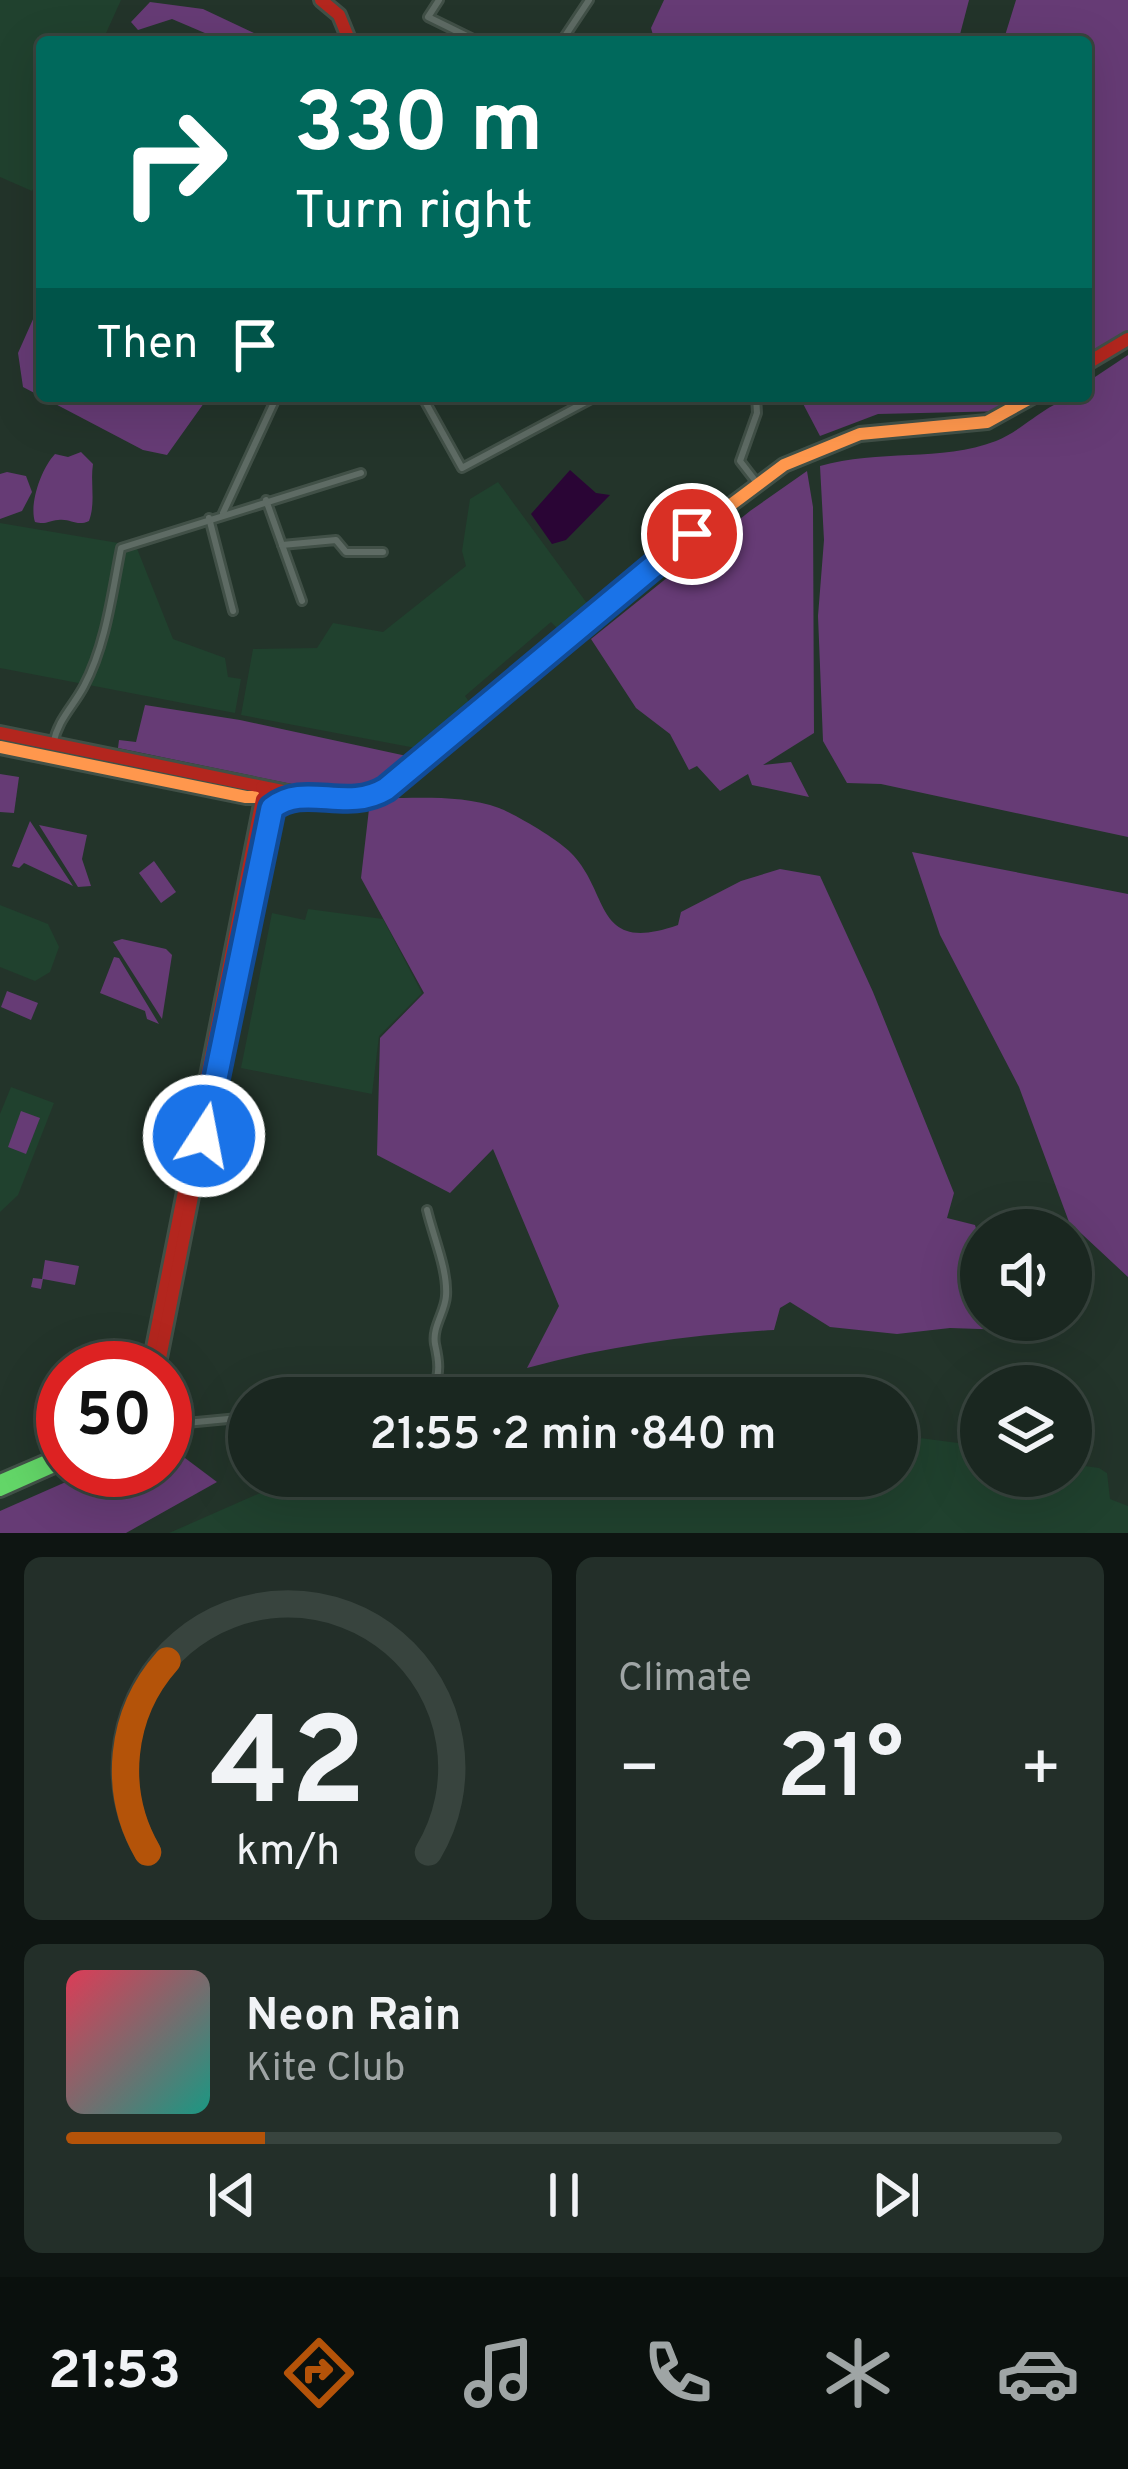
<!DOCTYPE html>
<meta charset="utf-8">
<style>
body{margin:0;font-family:Overpass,sans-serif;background:#232f29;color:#f1f3f6;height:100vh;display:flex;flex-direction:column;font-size:45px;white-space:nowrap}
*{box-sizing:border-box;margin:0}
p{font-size:39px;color:#9fa5a5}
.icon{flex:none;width:66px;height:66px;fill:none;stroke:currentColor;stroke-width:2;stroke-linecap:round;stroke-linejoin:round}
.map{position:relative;height:1533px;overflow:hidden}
.sheet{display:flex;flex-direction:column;gap:24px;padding:24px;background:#0e1512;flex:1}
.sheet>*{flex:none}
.guide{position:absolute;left:36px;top:36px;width:1056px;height:366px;border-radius:12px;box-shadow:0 12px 48px #0002,0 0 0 3px #38443e;background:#00695c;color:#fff;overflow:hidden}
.tools{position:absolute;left:960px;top:1209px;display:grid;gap:24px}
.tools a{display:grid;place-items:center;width:132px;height:132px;border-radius:50%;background:#1a2720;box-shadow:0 12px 48px #0002,0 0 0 3px #38443e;font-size:60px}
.speed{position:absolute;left:36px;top:1341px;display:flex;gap:24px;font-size:60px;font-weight:700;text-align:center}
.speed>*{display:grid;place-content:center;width:156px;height:156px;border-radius:50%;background:#1a2720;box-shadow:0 12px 48px #0002,0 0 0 3px #38443e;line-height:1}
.speed .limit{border:18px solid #d22;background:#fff;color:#111}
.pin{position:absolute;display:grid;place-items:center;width:102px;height:102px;color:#fff;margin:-51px;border:6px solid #fff;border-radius:50%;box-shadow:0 3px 12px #0007}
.me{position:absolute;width:132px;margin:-66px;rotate:11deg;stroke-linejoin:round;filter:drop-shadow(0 0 9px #0008)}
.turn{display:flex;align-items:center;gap:42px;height:252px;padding:0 60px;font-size:54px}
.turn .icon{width:156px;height:156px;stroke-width:2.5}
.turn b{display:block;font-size:84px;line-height:102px}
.then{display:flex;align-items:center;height:114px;padding:0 60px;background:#0003;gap:24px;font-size:45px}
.big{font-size:90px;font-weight:600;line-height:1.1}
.sheet .card{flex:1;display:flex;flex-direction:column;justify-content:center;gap:18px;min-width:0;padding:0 42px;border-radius:18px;background:#232f29}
.sheet .dial{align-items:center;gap:0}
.dial svg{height:312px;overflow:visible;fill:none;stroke:#38443e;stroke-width:7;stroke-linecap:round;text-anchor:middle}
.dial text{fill:#f1f3f6;stroke:none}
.song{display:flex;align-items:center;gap:36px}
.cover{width:144px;height:144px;border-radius:18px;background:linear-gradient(135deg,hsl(350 70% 55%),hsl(170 70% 35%))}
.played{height:12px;border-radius:6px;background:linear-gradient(90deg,#b45309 20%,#38443e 20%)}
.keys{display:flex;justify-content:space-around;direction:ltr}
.heat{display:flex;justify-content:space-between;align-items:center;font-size:66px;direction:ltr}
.sheet .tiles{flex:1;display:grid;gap:24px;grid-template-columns:1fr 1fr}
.card:last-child{grid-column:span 2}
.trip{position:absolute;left:228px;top:1377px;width:690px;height:120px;border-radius:60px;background:#1a2720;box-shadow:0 12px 48px #0002,0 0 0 3px #38443e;font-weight:600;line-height:120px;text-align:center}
.tabs{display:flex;height:192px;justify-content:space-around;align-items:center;background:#0a100d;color:#9fa5a5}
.tabs .icon{width:84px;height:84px}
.tabs .on{color:#b45309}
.tabs b{font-size:54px;color:#f1f3f6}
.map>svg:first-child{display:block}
.built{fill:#20412e}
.green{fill:#663b75}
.water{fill:#2a0535}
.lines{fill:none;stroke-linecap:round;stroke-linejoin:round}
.street-casing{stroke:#415047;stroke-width:12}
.fast-casing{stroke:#415047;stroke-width:18}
.slow-casing{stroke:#415047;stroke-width:18}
.jam-casing{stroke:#415047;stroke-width:18}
.street{stroke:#5e6b64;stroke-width:6}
.fast{stroke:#63d668;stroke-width:12}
.slow{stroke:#ff974d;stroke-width:12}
.jam{stroke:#b3261e;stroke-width:12}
.route-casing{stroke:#114b97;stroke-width:30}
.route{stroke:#1a73e8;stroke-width:21}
</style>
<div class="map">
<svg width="1128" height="1533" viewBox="0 0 1128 1533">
<rect width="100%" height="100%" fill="#23342a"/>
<g class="built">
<path d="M0 0H121L102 42H42V170L32 191 0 177Z"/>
<path d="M498 482 589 606 560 631 551 622 465 696 472 706 421 749 241 715 253 649 317 648 333 623 383 632 466 566 462 551 470 499Z"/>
<path d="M0 523 136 546 173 639 225 658 228 677 241 679 235 713 0 668Z"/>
<path d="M0 905 48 924 59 947 50 972 35 981 0 967Z"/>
<path d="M308 909 383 919 422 993 379 1036 372 1094 241 1068 272 913 305 920Z"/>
<path d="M11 1087 54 1103 18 1195 0 1212V1114Z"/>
<path d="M897 1435 981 1446V1476H1071V1464L1099 1468 1107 1473 1110 1499 1128 1506V1533H169L299 1476H897Z"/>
</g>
<g class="green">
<path d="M664 0H969L958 42H655L651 28Z"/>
<path d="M1016 0H1128V335L1086 359V42H1003Z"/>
<path d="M150 2 203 9 273 42H226L172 19 138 30 131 22Z"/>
<path d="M42 299V396H209L167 455 143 450 23 387 18 353Z"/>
<path d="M1128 355V837L881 784 847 783 823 741 818 616 824 540 820 466C878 449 941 462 996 441 1028 428 1051 396 1086 396V383Z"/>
<path d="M799 396H1028L1007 411 878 414 820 436Z"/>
<path d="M81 452 93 464C90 483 96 502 89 521 76 527 71 518 58 520 48 521 46 525 35 522 29 504 41 469 55 454L68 457Z"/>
<path d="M807 471 813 507 814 733 763 765 791 762 809 797 752 785 748 774 720 791 697 766 689 770 670 734 636 708 591 639 750 511Z"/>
<path d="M7 472 26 476 32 492 22 511 0 519V474Z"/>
<path d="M145 705 240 720 416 758 378 790 350 796 118 748 119 740 136 742Z"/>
<path d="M1 737 158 770 157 774 0 741Z"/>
<path d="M0 774 19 777 14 813 0 812Z"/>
<path d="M386 798C421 798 465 795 499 808 515 814 559 840 571 853 611 893 593 955 678 925L681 912 741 881 780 869 820 876 873 992 954 1193 947 1218 975 1225 981 1245V1320H1005L1009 1330 950 1328 897 1334 830 1327 790 1302 780 1308 774 1330C690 1335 608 1346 527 1368L559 1306 493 1149 450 1193 377 1155 380 1038 424 993 361 878 369 809Z"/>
<path d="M30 821 73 886 24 863 19 868 12 866Z"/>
<path d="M39 825 87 835 82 859 91 886 78 887Z"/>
<path d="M912 852 1128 894V1277L1069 1222 1019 1087 940 935Z"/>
<path d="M154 861 176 892 161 903 139 873Z"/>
<path d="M122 939 166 949 172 955 162 1019 113 942Z"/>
<path d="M114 957 119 958 159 1024 147 1019 145 1011 100 993Z"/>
<path d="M7 991 38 1003 31 1020 1 1007Z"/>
<path d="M21 1111 40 1118 26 1154 8 1147Z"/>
<path d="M45 1260 79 1266 75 1285 43 1279 41 1289 31 1287 33 1278 42 1279Z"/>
<path d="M165 1443 217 1482 126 1533H0V1511L93 1470H165Z"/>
</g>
<path class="water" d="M570 470 596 493 610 495 566 540 552 544 531 514Z"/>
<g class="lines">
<g class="street-casing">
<g id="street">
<path d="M439 0 428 17 479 42"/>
<path d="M561 42 589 0"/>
<path d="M422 396 462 468 597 396"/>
<path d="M756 396 757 413 740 461 757 483"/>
<path d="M266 500 302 601"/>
<path d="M223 513 277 396"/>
<path d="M209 518 233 611"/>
<path d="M282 545 336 540 346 552H383"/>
<path d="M53 744C58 719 73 707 84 686 106 645 112 593 121 548L361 473"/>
<path d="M420 1398 434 1390C440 1371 439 1362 435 1344 432 1327 445 1312 446 1296 448 1270 433 1236 427 1210"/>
<path d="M165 1425 249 1417"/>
</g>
</g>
<g class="fast-casing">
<g id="fast">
<path d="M0 1481 63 1454"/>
<path d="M0 1490 63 1462"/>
</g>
</g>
<g class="slow-casing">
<g id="slow">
<path d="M578 629 692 534 784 465 860 434 987 422 1034 396"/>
<path d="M0 747 246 797H294"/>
</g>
</g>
<g class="jam-casing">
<g id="jam">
<path d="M321 0 339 15 350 42"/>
<path d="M1086 364 1128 339"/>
<path d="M0 733 307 796 357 801 386 789 578 629"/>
<path d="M149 1368 262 799 267 793"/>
<path d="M158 1368 265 829 270 799 262 787"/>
</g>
</g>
<use href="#street" class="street"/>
<use href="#fast" class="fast"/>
<use href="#slow" class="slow"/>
<use href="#jam" class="jam"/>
</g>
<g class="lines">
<g class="route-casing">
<path id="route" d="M204 1136 272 808C305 782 346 813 386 789L692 534"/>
</g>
<use href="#route" class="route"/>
</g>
</svg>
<div class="tools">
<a><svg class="icon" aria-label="sound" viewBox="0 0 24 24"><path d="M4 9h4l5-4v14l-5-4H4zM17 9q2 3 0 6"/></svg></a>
<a><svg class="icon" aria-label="layers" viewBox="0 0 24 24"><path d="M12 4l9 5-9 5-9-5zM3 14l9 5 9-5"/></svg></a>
</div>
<div class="speed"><div class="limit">50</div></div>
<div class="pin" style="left:692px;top:534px;background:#d93025"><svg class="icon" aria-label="arrive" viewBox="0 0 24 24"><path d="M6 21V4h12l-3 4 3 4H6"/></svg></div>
<svg class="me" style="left:204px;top:1136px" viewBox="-20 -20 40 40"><circle r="17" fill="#1a73e8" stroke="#fff" stroke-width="3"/><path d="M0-11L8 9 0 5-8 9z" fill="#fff"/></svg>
<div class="trip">21:55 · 2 min · 840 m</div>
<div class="guide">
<div class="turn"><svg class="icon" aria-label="right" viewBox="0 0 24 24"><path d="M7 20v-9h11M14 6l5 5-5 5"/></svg><div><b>330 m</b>Turn right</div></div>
<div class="then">Then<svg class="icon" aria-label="arrive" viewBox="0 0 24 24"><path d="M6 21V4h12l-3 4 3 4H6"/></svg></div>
</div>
</div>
<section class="sheet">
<div class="tiles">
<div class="card dial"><svg viewBox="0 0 100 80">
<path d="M14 69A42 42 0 1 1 86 69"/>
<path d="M14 69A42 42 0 0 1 19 20" stroke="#b45309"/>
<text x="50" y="56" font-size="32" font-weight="700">42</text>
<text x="50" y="72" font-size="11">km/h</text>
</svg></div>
<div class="card"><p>Climate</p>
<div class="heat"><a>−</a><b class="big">21°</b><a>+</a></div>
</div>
<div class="card">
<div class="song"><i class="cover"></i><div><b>Neon Rain</b><p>Kite Club</p></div></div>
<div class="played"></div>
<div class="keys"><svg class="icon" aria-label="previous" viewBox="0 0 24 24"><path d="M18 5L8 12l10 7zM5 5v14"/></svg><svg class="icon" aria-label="pause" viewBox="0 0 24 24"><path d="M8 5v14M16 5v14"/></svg><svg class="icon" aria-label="next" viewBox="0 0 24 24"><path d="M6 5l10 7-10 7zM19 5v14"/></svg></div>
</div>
</div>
</section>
<nav class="tabs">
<b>21:53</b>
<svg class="icon on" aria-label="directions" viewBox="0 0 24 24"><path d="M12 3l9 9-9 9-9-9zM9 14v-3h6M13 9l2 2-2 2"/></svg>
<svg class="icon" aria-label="music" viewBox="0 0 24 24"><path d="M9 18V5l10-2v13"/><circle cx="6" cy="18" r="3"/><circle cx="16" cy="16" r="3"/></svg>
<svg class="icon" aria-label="phone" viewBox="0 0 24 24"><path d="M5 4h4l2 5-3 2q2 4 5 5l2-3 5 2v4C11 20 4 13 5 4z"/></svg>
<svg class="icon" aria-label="climate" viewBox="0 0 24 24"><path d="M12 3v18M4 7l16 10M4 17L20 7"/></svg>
<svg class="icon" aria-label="car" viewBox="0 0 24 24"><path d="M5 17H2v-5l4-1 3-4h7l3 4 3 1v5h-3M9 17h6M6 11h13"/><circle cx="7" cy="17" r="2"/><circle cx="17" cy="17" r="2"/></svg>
</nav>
